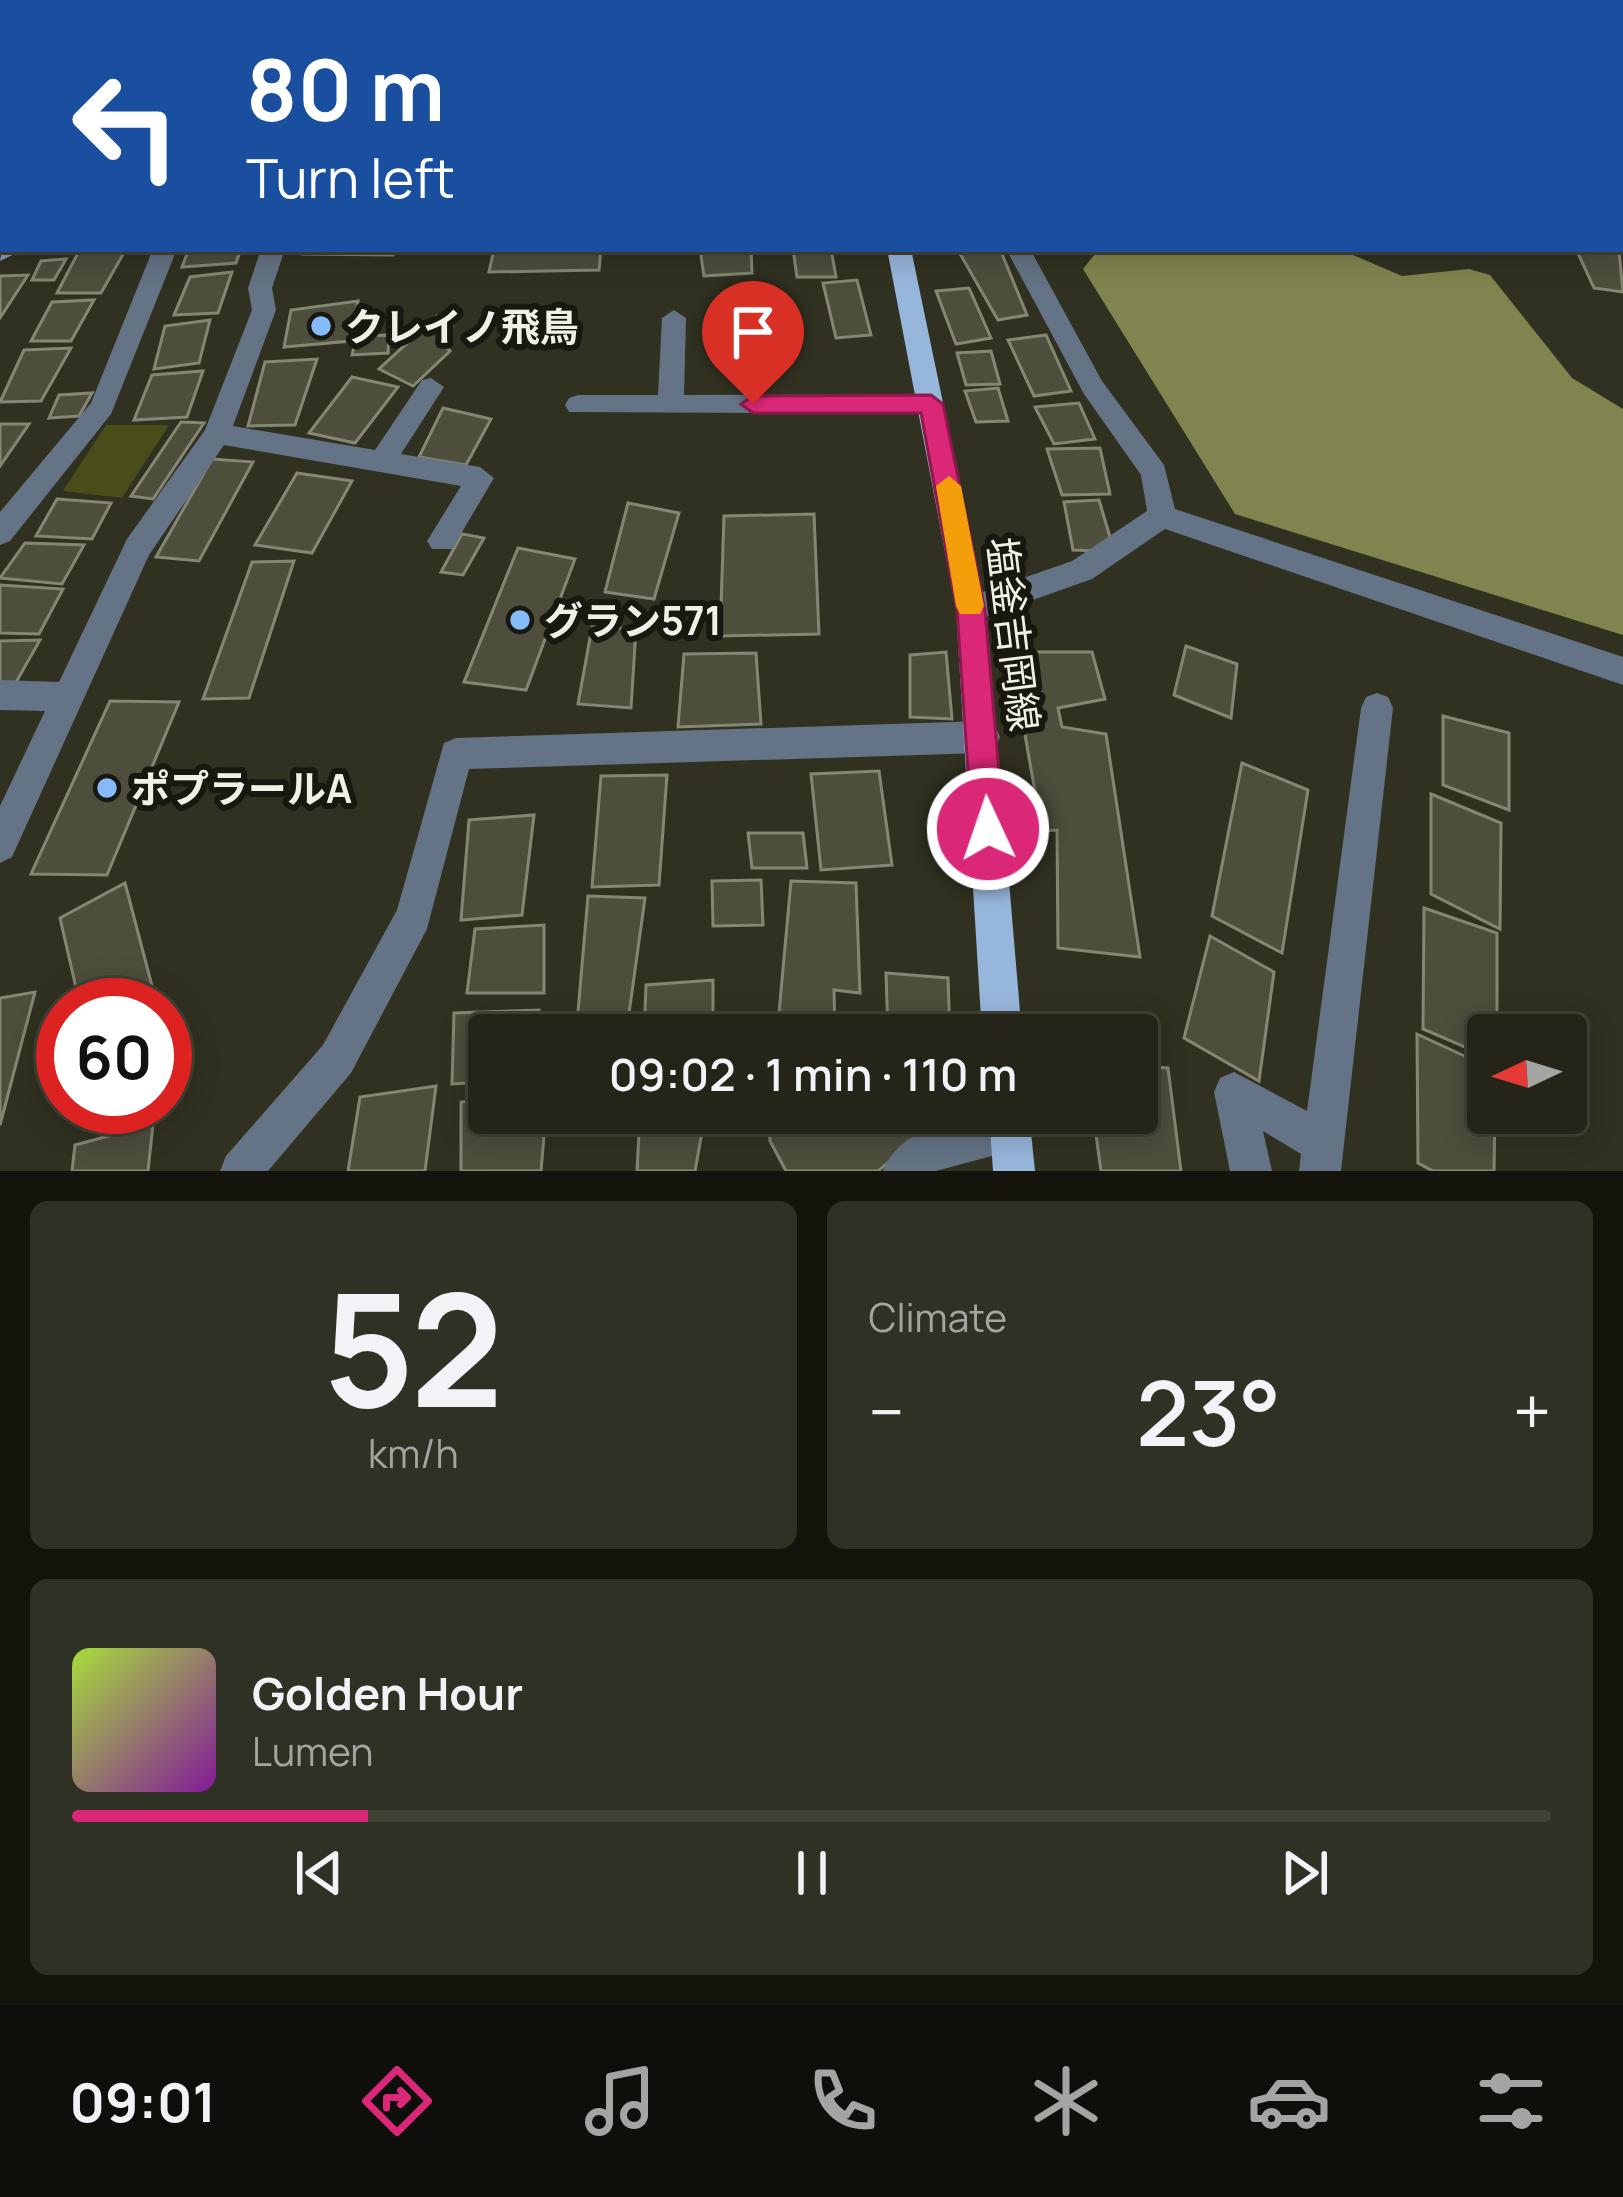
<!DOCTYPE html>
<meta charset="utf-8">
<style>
body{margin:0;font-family:Manrope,"Noto Sans JP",sans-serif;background:#303125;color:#f1f3f6;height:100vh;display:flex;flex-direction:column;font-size:45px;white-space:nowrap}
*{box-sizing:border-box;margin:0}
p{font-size:39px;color:#a3a5a2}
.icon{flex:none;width:66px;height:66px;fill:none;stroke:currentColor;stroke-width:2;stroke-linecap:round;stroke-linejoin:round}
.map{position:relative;height:1171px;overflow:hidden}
.sheet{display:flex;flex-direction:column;gap:30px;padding:30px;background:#14140d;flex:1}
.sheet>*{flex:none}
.hud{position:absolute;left:0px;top:0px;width:1623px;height:252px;box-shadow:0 6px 30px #0003,0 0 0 3px #414237;background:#1a4fa0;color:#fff;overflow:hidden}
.needle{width:78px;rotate:266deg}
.tools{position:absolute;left:1467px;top:1014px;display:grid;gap:24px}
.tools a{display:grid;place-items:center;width:120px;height:120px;border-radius:12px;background:#242518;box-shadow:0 6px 30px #0003,0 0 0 3px #414237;font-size:60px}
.speed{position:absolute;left:36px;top:978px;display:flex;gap:24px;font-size:60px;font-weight:700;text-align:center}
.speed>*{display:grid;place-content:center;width:156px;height:156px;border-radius:50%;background:#242518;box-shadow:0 6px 30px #0003,0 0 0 3px #414237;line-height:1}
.speed .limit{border:18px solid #d22;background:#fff;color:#111}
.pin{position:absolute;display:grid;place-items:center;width:102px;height:102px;color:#fff;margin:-123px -51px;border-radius:50% 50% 50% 0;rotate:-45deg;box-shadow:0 0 12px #0007}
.pin .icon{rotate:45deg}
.me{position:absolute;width:132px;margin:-66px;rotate:357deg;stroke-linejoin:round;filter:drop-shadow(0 0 9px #0008)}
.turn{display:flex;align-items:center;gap:42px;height:252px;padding:0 48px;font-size:54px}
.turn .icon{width:156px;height:156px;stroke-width:2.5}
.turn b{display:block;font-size:84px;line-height:102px}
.big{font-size:90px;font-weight:600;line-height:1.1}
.sheet .card{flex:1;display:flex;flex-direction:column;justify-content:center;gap:18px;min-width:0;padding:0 42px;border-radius:18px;background:#303125}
.sheet .dial{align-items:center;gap:0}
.dial b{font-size:156px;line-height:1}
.song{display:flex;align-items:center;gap:36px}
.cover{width:144px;height:144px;border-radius:18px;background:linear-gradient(135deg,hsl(80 70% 55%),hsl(290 70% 35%))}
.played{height:12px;border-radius:6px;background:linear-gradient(90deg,#db2777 20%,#414237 20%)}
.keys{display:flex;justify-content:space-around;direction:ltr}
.heat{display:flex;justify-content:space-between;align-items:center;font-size:66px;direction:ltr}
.sheet .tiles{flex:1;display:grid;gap:30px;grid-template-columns:1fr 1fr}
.card:last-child{grid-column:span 2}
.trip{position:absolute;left:468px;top:1014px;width:690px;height:120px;border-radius:12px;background:#242518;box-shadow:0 6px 30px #0003,0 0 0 3px #414237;font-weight:600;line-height:120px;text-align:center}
.tab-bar{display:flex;height:192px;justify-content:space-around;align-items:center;background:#0e0f0a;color:#a3a5a2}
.tab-bar .icon{width:84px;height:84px}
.tab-bar .selected{color:#db2777}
.tab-bar b{font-size:54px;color:#f1f3f6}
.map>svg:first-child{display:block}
.green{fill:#4a4c19}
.water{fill:#82844f}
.building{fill:#4d4e3c;stroke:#858773;stroke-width:3}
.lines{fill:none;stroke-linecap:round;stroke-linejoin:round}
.path{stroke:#8b8c7e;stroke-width:4.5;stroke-dasharray:4.5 4.5;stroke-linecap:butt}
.street{fill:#647385;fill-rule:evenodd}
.secondary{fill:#8199b5;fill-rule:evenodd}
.primary{fill:#97b6db;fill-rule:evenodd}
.route{fill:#db2777;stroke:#8e194d;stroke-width:3}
.slow{fill:#f59e0b}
.poi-dot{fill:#86bbfb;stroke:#181811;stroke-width:4.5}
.labels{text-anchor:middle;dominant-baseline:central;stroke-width:12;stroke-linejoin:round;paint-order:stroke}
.poi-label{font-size:39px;font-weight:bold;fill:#f0f1e6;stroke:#181811;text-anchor:start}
.street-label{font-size:39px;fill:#f0f1e6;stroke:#181811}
</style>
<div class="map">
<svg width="1623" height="1171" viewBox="0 0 1623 1171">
<rect width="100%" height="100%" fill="#303120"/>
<path class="green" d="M106 425H169L122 498 63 491Z"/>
<path class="water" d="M1099 249H1339L1402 276 1469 269 1490 275 1572 378 1623 409V635L1235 514 1083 269Z"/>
<g class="building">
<path d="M126 249 101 293H57L79 251Z"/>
<path d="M189 249H241L236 263 182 267Z"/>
<path d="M305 249H395L393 255 303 254Z"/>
<path d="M494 249H601L599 270 489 272Z"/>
<path d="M700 249H751L752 273 704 276Z"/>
<path d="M793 249H831L836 277H797Z"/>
<path d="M1000 249 1027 315 998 320 959 252Z"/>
<path d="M1576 249 1619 251 1623 292 1594 288Z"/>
<path d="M66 259 54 280H32L41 261Z"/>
<path d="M232 272 218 313 174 315 190 277Z"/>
<path d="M28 275 0 318V276Z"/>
<path d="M857 280 871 335 836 338 823 283Z"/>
<path d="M969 288 991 338 956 344 936 291Z"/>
<path d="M94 300 71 341H31L52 302Z"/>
<path d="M358 301 351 341 284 347 291 310Z"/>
<path d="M437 316 452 326 441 340 450 351 413 386 379 369Z"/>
<path d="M210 320 199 363 154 369 165 326Z"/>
<path d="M389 335 388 353 352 355 357 336Z"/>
<path d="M1046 335 1071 391 1034 396 1008 340Z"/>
<path d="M71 348 41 401 0 402 24 350Z"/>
<path d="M991 351 1000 384 966 385 957 353Z"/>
<path d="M317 359 295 425 248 426 265 362Z"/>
<path d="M203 371 187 417 134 420 152 375Z"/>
<path d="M352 377 398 387 355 443 309 433Z"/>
<path d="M998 388 1008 421 976 422 965 391Z"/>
<path d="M92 393 79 416 49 418 59 395Z"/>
<path d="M1079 403 1095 439 1054 444 1035 407Z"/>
<path d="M443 408 491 419 466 465 419 457Z"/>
<path d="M181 422 204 423 153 499 131 496Z"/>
<path d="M0 424H29L0 466Z"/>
<path d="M1100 448 1110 494 1062 495 1047 449Z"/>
<path d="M212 459 253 462 199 561 156 557Z"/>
<path d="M297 473 352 481 312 553 255 545Z"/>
<path d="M57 499 111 503 92 539 36 536Z"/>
<path d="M1099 500 1110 537 1099 551 1073 550 1064 502Z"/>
<path d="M628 503 679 513 654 599 605 592Z"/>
<path d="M814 514 819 634 720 636 724 516Z"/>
<path d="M462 534 484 538 463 575 441 572Z"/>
<path d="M25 543 84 545 62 584 0 578Z"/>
<path d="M518 548 575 559 526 690 464 682Z"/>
<path d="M294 561 249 698 203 699 252 562Z"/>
<path d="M0 585 63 589 39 634 0 633Z"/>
<path d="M592 627 636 629 631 708 578 704Z"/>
<path d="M40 640 15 684 0 683V641Z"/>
<path d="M1186 646 1237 664 1231 718 1174 695Z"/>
<path d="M946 652 952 719 910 717V655Z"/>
<path d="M1029 652H1092L1105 699 1058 708 1062 727 1106 734 1140 957 1058 948 1057 830 1042 831 1019 701 1029 702Z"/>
<path d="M756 653 761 724 678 727 684 654Z"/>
<path d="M110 701 179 702 107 875 31 874Z"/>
<path d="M1443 716 1509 733V810L1443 785Z"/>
<path d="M1242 763 1308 790 1282 953 1212 916Z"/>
<path d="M879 771 892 865 821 870 811 774Z"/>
<path d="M667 775 659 885 592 887 601 776Z"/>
<path d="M1431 794 1501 823 1500 929 1431 894Z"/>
<path d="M534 815 522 915 461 920 469 820Z"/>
<path d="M748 833H803L807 868H752Z"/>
<path d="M761 880 763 925 713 926 712 881Z"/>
<path d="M791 881 856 883 860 993 834 990 835 1035H777Z"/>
<path d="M125 883 157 1005H80L60 918Z"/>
<path d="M588 896 645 898 626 1035H576Z"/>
<path d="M1424 908 1497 933V1035H1488V1057L1423 1029Z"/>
<path d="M544 925V993H467L475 929Z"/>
<path d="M1210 936 1274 972 1259 1081 1184 1038Z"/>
<path d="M886 973 948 978 950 1035H888Z"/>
<path d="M713 980V1035H644L646 985Z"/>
<path d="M35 992 0 1125V998Z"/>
<path d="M539 1010 538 1035H489V1082L452 1084 454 1013Z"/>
<path d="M1417 1034 1488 1067V1113H1495L1494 1171H1433L1418 1163Z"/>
<path d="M165 1035 178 1083 165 1091Z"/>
<path d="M1137 1066 1168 1068 1181 1171H1101L1093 1113H1137Z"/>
<path d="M436 1086 425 1171H348L360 1097Z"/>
<path d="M489 1099V1113H546L541 1171H461V1102Z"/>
<path d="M103 1107H139L107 1127Z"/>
<path d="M640 1113H712L701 1138 695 1171H637Z"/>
<path d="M768 1113H925L933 1127 878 1171H786L770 1141Z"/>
<path d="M153 1124 148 1171H72L75 1145Z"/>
</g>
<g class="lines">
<path class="path" d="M1620 112 1623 120"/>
<g class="street">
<path d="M873 0H891L893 3H875Z"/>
<path d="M1213 0H1231L1233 3H1215Z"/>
<path d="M3 68V85L0 86V69Z"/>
<path d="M153 249H177L111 414 10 541 0 545V512L91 403Z"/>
<path d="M261 249H285L272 288 276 310 233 426 375 450 422 380 431 378 444 387 401 454 480 467 494 478 452 549H432L427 541 461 486 224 445 149 555 12 857 0 863V806L45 711 0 710V680L59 682 127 539 205 430 252 310 248 288Z"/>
<path d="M1006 249H1030L1102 381 1164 465 1175 509 1623 657V685L1165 529 1092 579 971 622 960 618 956 609 960 600 1072 561 1147 511 1141 475 1084 394Z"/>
<path d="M674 310 686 318 684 395 931 394 944 404 931 414 569 412 565 405 569 398 578 395H658L662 318Z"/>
<path d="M1377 693 1388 697 1393 708 1341 1171H1299L1301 1154 1263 1131 1272 1171H1230L1214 1092 1220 1078 1234 1072 1307 1111 1361 708 1366 697Z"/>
<path d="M983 721 995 726 1000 737 995 748 983 753 469 769 427 929 351 1073 268 1171H220L226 1156 323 1045 397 910 444 743 456 738Z"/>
<path d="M1002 1113 1025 1117 1031 1132 1025 1147 936 1171H883C902 1124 959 1122 1002 1113Z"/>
</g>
<path class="secondary" d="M3 244V249H25L0 261Z"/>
<g class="primary">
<path d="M806 0H824L826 3H808Z"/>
<path d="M887 249H911L986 609 1022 1035H982L956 609Z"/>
<path d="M989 1113H1029L1035 1171H993Z"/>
</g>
</g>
<path class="route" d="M931 395 943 404 985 610 1004 829 999 840 988 845 977 840 972 829 957 610 921 413H753L741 404 753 396Z"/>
<path class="slow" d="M949 476 961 486 984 606 980 614H960L956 606 936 486Z"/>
<g class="poi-dot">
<circle cx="321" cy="326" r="12"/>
<circle cx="520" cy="620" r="12"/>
<circle cx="107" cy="788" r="12"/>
</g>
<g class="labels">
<g class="poi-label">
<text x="345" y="326">クレイノ飛鳥</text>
<text x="544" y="620">グラン571</text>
<text x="131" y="788">ポプラールA</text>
</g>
<g class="street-label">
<text transform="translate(1014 634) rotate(83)">塩釜吉岡線</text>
</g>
</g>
</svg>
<div class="tools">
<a><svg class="needle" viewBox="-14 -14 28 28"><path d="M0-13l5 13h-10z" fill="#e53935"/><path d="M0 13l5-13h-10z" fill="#a3a5a2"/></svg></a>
</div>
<div class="speed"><div class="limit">60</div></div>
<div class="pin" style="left:753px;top:404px;background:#d93025"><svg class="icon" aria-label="arrive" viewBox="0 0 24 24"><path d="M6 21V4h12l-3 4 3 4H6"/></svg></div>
<svg class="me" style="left:988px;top:829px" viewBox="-20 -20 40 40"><circle r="17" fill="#db2777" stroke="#fff" stroke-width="3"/><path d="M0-11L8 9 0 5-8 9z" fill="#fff"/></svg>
<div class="trip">09:02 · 1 min · 110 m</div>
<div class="hud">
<div class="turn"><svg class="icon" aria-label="left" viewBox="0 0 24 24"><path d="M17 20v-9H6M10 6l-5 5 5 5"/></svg><div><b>80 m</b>Turn left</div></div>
</div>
</div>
<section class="sheet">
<div class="tiles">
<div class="card dial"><b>52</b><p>km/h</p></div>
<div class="card"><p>Climate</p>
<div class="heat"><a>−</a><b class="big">23°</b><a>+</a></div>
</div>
<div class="card">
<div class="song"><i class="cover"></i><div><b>Golden Hour</b><p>Lumen</p></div></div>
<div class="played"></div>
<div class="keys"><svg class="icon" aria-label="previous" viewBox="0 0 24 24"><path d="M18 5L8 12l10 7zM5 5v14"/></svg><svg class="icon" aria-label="pause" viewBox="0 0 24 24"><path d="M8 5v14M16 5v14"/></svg><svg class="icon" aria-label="next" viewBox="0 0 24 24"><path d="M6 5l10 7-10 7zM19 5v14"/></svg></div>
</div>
</div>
</section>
<nav class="tab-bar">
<b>09:01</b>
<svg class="icon selected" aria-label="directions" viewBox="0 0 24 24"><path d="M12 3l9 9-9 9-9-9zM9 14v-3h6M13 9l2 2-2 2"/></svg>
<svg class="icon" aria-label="music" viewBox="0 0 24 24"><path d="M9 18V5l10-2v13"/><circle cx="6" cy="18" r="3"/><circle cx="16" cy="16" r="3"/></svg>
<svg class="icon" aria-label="phone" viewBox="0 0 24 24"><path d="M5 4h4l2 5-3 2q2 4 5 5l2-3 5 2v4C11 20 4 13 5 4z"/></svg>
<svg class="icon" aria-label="climate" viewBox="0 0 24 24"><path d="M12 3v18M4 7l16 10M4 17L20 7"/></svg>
<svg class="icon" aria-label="car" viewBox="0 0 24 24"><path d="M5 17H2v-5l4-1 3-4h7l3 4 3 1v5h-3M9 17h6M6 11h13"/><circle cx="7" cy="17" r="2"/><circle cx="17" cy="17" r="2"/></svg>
<svg class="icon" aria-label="filters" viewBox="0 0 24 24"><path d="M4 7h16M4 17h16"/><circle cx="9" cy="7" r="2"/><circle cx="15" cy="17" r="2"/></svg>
</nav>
